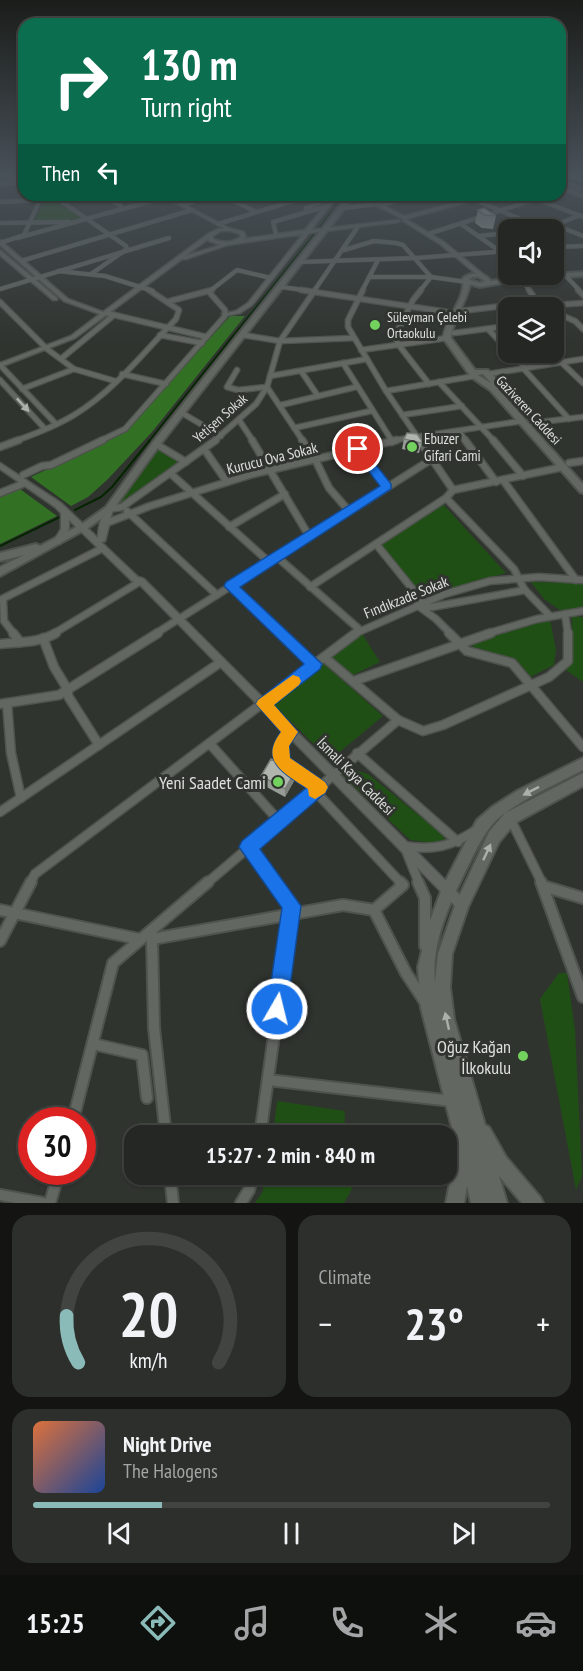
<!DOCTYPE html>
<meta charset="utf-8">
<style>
body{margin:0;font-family:"PT Sans Narrow",sans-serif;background:#2c2f2b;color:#f1f3f6;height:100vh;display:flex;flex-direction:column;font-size:22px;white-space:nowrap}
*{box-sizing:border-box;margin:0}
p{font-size:20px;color:#a3a5a6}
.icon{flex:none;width:33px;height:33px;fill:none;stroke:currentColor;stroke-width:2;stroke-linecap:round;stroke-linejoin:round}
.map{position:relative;height:1203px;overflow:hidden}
.drawer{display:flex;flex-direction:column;gap:12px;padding:12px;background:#141513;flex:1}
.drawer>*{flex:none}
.guide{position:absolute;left:18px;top:18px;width:548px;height:183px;border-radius:18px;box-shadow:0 2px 4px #0004,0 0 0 2px #414441;background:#0b6e4f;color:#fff;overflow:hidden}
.controls{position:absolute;left:498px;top:219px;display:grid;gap:12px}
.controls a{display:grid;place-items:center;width:66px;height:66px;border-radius:12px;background:#242723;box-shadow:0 2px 4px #0004,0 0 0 2px #414441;font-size:30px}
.speed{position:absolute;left:18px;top:1107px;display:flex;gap:12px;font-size:30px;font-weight:700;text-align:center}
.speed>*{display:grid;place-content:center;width:78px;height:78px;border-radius:50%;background:#242723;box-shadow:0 2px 4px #0004,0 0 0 2px #414441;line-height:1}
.speed .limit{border:9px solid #d22;background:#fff;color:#111}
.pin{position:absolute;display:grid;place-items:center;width:51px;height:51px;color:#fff;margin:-26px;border:3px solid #fff;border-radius:50%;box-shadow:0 2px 6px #0007}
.me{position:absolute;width:66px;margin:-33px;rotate:8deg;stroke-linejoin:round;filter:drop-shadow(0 0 4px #0008)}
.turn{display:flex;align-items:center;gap:21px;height:126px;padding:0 24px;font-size:27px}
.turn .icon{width:78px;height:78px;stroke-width:2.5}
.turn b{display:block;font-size:42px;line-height:51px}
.then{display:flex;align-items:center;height:57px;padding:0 24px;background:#0003;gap:12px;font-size:22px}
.big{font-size:45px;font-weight:800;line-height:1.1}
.drawer .card{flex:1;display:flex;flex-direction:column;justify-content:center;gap:9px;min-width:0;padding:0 21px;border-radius:18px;background:#2c2f2b}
.drawer .dial{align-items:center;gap:0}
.dial svg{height:156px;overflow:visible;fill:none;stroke:#414441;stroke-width:7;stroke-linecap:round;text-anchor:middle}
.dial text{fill:#f1f3f6;stroke:none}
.song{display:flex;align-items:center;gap:18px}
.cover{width:72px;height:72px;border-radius:9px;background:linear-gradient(135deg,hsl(20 70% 55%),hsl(220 70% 35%))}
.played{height:6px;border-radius:3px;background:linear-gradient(90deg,#8bbbb9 25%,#414441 25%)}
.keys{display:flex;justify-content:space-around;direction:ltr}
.heat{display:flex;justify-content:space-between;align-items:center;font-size:33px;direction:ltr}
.drawer .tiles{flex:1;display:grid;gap:12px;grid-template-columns:1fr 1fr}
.card:last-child{grid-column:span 2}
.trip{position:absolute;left:124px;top:1125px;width:333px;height:60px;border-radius:18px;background:#242723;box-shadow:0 2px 4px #0004,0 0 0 2px #414441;font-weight:800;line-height:60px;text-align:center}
.dock{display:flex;height:96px;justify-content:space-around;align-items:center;background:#0e100e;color:#a3a5a6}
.dock .icon{width:42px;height:42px}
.dock .current{color:#8bbbb9}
.dock b{font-size:27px;color:#f1f3f6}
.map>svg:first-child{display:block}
.green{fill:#204f15}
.forest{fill:#327024}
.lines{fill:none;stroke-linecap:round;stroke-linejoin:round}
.stream-far1{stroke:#042500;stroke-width:1.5}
.stream{stroke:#042500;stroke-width:2}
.minor-far4-casing{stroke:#4f534e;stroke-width:5}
.minor-far3-casing{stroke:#4f534e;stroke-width:7}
.minor-far2-casing{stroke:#4f534e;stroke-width:9}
.minor-far1-casing{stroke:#4f534e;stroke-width:11}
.minor-casing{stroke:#4f534e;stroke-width:14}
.tertiary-casing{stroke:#4f534e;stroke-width:3}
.secondary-casing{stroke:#4f534e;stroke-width:4}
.minor-far4{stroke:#636762;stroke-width:4}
.minor-far3{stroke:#636762;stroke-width:4.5}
.minor-far2{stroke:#636762;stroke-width:6}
.minor-far1{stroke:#636762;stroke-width:8}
.minor{stroke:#636762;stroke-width:10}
.tertiary{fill:#636762;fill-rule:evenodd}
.secondary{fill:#636762;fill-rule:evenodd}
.wall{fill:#979c96}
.shaded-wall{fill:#7b7f7a}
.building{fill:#b0b5ae;stroke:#7b7f7a;stroke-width:1.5}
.oneway{fill:#acb0ab}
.route{fill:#1a73e8;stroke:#114b97;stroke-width:1.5}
.slow{fill:#f59e0b}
.poi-dot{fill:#72d25d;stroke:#30342f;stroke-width:2}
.labels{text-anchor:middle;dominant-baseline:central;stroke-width:6;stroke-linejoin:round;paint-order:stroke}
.far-poi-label{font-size:14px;fill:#dde0dc;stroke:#30342f;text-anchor:start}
.far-street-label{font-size:14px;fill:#dde0dc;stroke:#30342f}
.poi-label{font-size:15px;fill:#dde0dc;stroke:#30342f;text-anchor:start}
.street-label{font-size:15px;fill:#dde0dc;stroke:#30342f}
.near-poi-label{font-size:18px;fill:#dde0dc;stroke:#30342f;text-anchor:end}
</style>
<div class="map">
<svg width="583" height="1203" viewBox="0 0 583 1203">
<rect width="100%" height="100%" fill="#30342f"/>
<g class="green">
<path d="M54 198 84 219 35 221 43 201Z"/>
<path d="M158 449 180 462 122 503 121 501Z"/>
<path d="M442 503 506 573 423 597 380 544Z"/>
<path d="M531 582 583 583V608L560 610 544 599Z"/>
<path d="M572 616 583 617V682L566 670 573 658Z"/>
<path d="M550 619 556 650 554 665 530 677 517 660 473 647 471 643Z"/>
<path d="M361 632 380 662 353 675 329 654Z"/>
<path d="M324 664 383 716 330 760 272 703Z"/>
<path d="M355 770 368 774 442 834 445 841 433 843 410 840 341 774Z"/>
<path d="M559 973H567L575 1030 582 1176 576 1190 540 999Z"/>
<path d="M277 1101 345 1111 344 1135H273Z"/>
<path d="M264 1175V1174L355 1175 354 1185 344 1203H255L263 1191Z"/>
</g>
<g class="forest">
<path d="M230 316H245L152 432 107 480 88 497 71 506 31 477 125 432Z"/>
<path d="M20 489 57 516 0 544V497Z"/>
</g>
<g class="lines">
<g class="stream-far1">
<path d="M319 228 343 195"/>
<path d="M149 441 315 233"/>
</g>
<g class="stream">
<path d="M75 510 101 497 112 487 150 440"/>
<path d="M0 546 62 516"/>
</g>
<g class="minor-far4-casing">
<g id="minor-far4">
<path d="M5 174 18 182"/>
<path d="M566 174 583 180"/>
<path d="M560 181 583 189"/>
<path d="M0 184 24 182"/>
<path d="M103 195 121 206"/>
<path d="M223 195 256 212"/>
<path d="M463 195 544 229"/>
<path d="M526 195 583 217"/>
<path d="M55 197 126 246 127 249 91 274"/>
<path d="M0 202 40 200 57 196"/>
<path d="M182 205 214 195"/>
<path d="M380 205 421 195"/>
<path d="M306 208 334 197"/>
<path d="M342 208 377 204"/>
<path d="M0 223 69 222"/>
<path d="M218 224 293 201 279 195"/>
<path d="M461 224 501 252"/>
<path d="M555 225 583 236"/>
<path d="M544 230 580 215"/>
<path d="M276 234 273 222 327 206"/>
<path d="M428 234 536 199"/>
<path d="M478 236 508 233"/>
<path d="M17 238 166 197"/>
<path d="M0 243 24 235 40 200"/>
<path d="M554 247 583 246"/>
<path d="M344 250 374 241 396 243 403 245 431 277 420 291"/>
<path d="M21 261 192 210"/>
<path d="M299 262 416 258 508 251"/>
<path d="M554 265 560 272"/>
<path d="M58 271 105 276 153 291"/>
<path d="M565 275 580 291"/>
<path d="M369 277H431L467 282"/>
<path d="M520 278 530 291"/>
<path d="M281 287 311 291"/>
<path d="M0 289 169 238"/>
<path d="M210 291 237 270 271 278"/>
<path d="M314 291 357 228"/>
<path d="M362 291 378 260"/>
</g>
</g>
<g class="minor-far3-casing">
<g id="minor-far3">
<path d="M301 290 454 313"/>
<path d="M363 290 348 320V327L386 391 420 441"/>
<path d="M421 290 413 300 395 336 398 344 429 384"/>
<path d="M529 290 538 303"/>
<path d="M578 290 583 295"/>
<path d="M170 301 212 290"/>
<path d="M0 302 47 349 74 369"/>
<path d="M542 306 583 303"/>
<path d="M461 311 536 302"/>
<path d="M554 312 575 321 583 329"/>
<path d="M106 313 207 337"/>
<path d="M488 329 508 350"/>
<path d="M454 333 508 326"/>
<path d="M160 335 202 343"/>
<path d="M243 335 280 341 354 338"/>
<path d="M361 350 447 338"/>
<path d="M511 352 525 368"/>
<path d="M62 358 114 315"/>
<path d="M561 362 583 383"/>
<path d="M343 363 392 441"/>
<path d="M0 365 56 424"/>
<path d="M523 368 569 419"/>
<path d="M237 370 227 387 238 390 267 387 303 441"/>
<path d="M301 371 318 396"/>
<path d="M122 374 166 384"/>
<path d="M488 374 583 359"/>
<path d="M270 376 367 359"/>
<path d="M0 380 45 429"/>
<path d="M439 382 494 441"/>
<path d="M22 389 74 369 115 381"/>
<path d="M386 391 475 376"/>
<path d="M281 405 356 387"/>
<path d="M182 413 221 436"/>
<path d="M402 415 462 406"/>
<path d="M239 420 253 441"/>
<path d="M532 423 583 417"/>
<path d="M294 428 371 411"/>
<path d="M459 431 466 441"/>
<path d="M15 441C35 434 56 426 74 415 114 391 144 352 176 319L179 310 149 290"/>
<path d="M100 441 125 429 225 316V310L209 292"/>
<path d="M214 441 256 404 267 387 280 341 315 290"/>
<path d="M389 441 522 421"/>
</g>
</g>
<g class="minor-far2-casing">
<g id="minor-far2">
<path d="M252 440 309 536"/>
<path d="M302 440 315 459 329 488 349 511"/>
<path d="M391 440 392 442"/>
<path d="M419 440 453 490 563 467"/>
<path d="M465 440 496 482"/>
<path d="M493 440 523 476"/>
<path d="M156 444 186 462"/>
<path d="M0 447 19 440"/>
<path d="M204 449 227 482"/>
<path d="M358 449 387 487"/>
<path d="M569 463 583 461"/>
<path d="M170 473 268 561"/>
<path d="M23 475 42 466 51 465 103 440"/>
<path d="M503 480 576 580"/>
<path d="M0 493 25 483"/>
<path d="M446 498 514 569 524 589 550 616"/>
<path d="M109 509 122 507 216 440"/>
<path d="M127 511 217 595"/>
<path d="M104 524 150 506 253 474 397 440"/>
<path d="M229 527 285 494"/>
<path d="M376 544 423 602"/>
<path d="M276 556 360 630"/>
<path d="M231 586 282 634"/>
<path d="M310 587 446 498 453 490"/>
<path d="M0 600 103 548"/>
<path d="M3 600 4 621 14 634"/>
<path d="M565 614 568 634"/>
<path d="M53 634 141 581"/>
<path d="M155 634 432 459"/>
<path d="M354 634 445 594 490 581 539 577 583 580"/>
<path d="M451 634 436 619 417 605 432 607 525 590"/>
<path d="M486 634 537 619 583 611"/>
</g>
</g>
<g class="minor-far1-casing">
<g id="minor-far1">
<path d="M13 633 20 642"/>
<path d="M281 633 315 665"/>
<path d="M449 633 467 651 512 663 583 747"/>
<path d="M43 638 54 667 68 690V696L99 745"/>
<path d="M0 644C18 642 40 643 56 633"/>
<path d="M354 681 491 633"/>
<path d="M7 703 11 753 21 798"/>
<path d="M0 704 59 695 158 633"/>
<path d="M398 720 423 731 443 725 549 677 568 661V633"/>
<path d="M290 732 284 743 282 760 293 771 319 787"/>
<path d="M210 744 279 821"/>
<path d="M357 753 458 842"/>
<path d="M315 791 401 883"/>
<path d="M0 812 221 662"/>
<path d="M510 818 542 883"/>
<path d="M404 846C433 851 452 846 476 830"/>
<path d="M248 847 275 883"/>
<path d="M407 853 419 883"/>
<path d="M30 883 35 874 356 633"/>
<path d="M207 883 398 720 324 657"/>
</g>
</g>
<g class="minor-casing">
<g id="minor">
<path d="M418 882 425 898V946"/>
<path d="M541 882 583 997"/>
<path d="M543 886 583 898"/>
<path d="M0 910 139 939"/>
<path d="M374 910 406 973 425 1002"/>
<path d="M152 938 154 1028 166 1136"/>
<path d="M152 939 343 905 374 910 403 885 400 882"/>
<path d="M0 941 31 882"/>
<path d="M93 1044 142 1055 147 1098"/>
<path d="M268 1080 452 1101"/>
<path d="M73 1120 113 963 208 882"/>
<path d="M260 1136 292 905 274 882"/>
<path d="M170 1174 173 1203"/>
<path d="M0 1195 43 1203"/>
<path d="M50 1203 59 1172"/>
<path d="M241 1203 249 1190 253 1174"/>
</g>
</g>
<g class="tertiary-casing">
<g id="tertiary">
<path d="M160 195H166L229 228 244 232 246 237 243 239 305 230 334 195H338L311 230 398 220 400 221 398 222 309 233 252 305 240 313 225 316 222 314 236 311 248 303 303 234 227 245 186 259H182L75 338 0 367V363L71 336 100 314 64 301 0 245V240L68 299 103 312 208 234 218 229 224 228ZM221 231H231L240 234V237C232 243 223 243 213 239V236ZM208 239 209 241 221 245 185 256Z"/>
<path d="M378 195H382L379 203 404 216 486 195H493L406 219 444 242 484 275V277H480L440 244 403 221V219L375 205 374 202Z"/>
<path d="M0 250 57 298V300H53L0 255Z"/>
<path d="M0 463 61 503 98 538C98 529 101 512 109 506L112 507 113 509C110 520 108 531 105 541L101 542 138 577 144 579 466 901 468 905 466 909 462 911 458 909 138 583 132 581 69 520V529L60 544H54L53 542 61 529V513L55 507 0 469Z"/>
</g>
</g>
<g class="secondary-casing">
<g id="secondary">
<path d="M560 185 583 194V198L560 189Z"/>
<path d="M349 195H355L159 446 112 511 88 528 0 576V567L24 555 0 561V553L36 544 40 546 82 524 106 507 153 442Z"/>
<path d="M583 272V276L520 280 480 287 470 284C466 304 453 318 451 338L475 370H488L501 384V388H497L583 484V493L580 492 490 390 471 377 443 338C446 317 466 298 463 278 472 271 484 272 491 281L520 276ZM473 277H479L485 281 480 283 470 280 469 279ZM483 374 491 383 478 375Z"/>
<path d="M583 758V770C556 784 527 797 502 815 486 828 478 846 469 864 451 900 431 941 435 982L438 954 455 905 489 832 505 813 583 773V786L515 823 499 842 468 907 452 954 450 987 454 1019 485 1125 489 1127 506 1157 540 1197 543 1203H522L499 1176 507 1203H471L467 1186 464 1203H446L457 1147 421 1008 418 967 428 926 443 886 477 820 492 807 517 791Z"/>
</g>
</g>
<use href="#minor-far4" class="minor-far4"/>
<use href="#minor-far3" class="minor-far3"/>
<use href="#minor-far2" class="minor-far2"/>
<use href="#minor-far1" class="minor-far1"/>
<use href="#minor" class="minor"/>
<use href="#tertiary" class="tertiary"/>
<use href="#secondary" class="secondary"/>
</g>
<g class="wall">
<path d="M478 210 496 216 493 229 482 228 475 223Z"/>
<path d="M531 303 546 308H530Z"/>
<path d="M404 439 422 441 419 453 402 449Z"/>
<path d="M261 776 294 781 285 797 261 784Z"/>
</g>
<path class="shaded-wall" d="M294 773V781L285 797V789Z"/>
<g class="building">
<path d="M484 208 496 216 485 215 478 210Z"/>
<path d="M534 299 548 302 544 307 531 303Z"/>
<path d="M407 433 417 434 422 441 421 443 404 439Z"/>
<path d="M271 759 294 773 285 789 261 776Z"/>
</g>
<defs><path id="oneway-solid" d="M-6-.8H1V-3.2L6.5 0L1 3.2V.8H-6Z" transform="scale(1.5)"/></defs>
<g class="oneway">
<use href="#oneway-solid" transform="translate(23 405) rotate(47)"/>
<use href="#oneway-solid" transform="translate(531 791) rotate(153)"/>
<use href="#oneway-solid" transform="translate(487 852) rotate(-65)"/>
<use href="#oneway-solid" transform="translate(447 1021) rotate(-103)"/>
</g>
<linearGradient id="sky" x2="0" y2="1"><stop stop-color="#1a1d1a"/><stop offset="0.51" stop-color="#485058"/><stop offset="1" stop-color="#485058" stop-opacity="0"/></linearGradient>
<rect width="583" height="343" fill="url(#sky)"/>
<path class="route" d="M358 446 362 447 391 484V489L240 587 322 664 320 669 274 705 298 732 289 746 290 758 325 782 328 787 325 793 260 849 301 906 287 1009 284 1016 277 1019 270 1016 267 1009 282 908 239 847 242 841 306 788C284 773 259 761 281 732L256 704 258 700 304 664 224 586 226 582 380 486 352 449Z"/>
<path class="slow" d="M293 675 299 677 301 681 299 685 274 705 298 732 289 746 290 758 325 782 328 787 325 793 315 799 309 796 308 789C286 774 258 762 281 732L256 704 258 700Z"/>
<g class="poi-dot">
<circle cx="375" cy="325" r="6"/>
<circle cx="412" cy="447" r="6"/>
<circle cx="278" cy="782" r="6"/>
<circle cx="523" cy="1056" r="6"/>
</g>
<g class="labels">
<g class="far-poi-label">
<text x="387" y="317">Süleyman Çelebi<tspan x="387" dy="16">Ortaokulu</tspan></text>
</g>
<g class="far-street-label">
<text transform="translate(529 410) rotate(47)">Gaziveren Caddesi</text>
<text transform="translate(220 418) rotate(-41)">Yetişen Sokak</text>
</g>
<g class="poi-label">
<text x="424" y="438">Ebuzer<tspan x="424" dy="17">Gifari Cami</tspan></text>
</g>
<g class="street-label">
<text transform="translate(272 458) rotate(-14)">Kurucu Ova Sokak</text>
<text transform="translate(406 597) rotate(-22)">Fındıkzade Sokak</text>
<text transform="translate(356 776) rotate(45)">İsmali Kaya Caddesi</text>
</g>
<g class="near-poi-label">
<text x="266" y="782">Yeni Saadet Cami</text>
<text x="511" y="1046">Oğuz Kağan<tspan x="511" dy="21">İlkokulu</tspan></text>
</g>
</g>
</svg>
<div class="controls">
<a><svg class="icon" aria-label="sound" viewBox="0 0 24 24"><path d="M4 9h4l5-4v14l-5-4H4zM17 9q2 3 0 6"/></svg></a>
<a><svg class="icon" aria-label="layers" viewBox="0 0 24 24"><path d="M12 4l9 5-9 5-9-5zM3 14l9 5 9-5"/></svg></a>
</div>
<div class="speed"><div class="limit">30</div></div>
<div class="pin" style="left:358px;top:449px;background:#d93025"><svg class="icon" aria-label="arrive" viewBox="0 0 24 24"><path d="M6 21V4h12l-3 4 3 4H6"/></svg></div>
<svg class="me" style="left:277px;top:1009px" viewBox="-20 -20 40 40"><circle r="17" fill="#1a73e8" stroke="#fff" stroke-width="3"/><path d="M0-11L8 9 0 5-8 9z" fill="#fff"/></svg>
<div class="trip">15:27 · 2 min · 840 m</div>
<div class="guide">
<div class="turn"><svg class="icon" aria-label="right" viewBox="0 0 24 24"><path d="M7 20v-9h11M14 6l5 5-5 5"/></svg><div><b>130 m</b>Turn right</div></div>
<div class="then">Then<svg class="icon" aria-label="left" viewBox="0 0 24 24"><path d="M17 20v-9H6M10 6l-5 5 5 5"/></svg></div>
</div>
</div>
<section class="drawer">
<div class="tiles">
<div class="card dial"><svg viewBox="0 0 100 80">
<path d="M14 69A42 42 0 1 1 86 69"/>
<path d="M14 69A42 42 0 0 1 8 45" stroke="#8bbbb9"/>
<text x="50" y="56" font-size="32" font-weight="700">20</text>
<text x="50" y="72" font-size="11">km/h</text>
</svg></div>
<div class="card"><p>Climate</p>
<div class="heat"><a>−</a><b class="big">23°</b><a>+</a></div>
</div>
<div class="card">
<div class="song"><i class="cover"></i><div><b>Night Drive</b><p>The Halogens</p></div></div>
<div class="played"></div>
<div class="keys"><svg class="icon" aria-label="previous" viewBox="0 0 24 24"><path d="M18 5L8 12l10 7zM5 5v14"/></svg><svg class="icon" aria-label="pause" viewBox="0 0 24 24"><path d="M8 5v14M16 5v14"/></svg><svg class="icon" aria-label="next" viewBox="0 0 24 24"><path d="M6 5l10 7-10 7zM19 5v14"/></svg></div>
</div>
</div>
</section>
<nav class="dock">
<b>15:25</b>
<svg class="icon current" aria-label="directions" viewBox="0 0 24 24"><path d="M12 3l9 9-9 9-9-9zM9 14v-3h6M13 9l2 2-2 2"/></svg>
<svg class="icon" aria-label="music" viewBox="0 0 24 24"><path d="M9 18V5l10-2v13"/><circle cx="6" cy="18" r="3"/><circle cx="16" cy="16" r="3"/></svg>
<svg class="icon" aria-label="phone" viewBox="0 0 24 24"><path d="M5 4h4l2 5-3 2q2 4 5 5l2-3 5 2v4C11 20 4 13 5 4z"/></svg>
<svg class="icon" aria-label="climate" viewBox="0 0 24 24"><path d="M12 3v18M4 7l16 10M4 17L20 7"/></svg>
<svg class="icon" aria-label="car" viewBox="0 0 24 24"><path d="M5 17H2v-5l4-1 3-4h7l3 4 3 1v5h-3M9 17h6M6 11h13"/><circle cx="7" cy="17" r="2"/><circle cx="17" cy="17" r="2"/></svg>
</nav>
